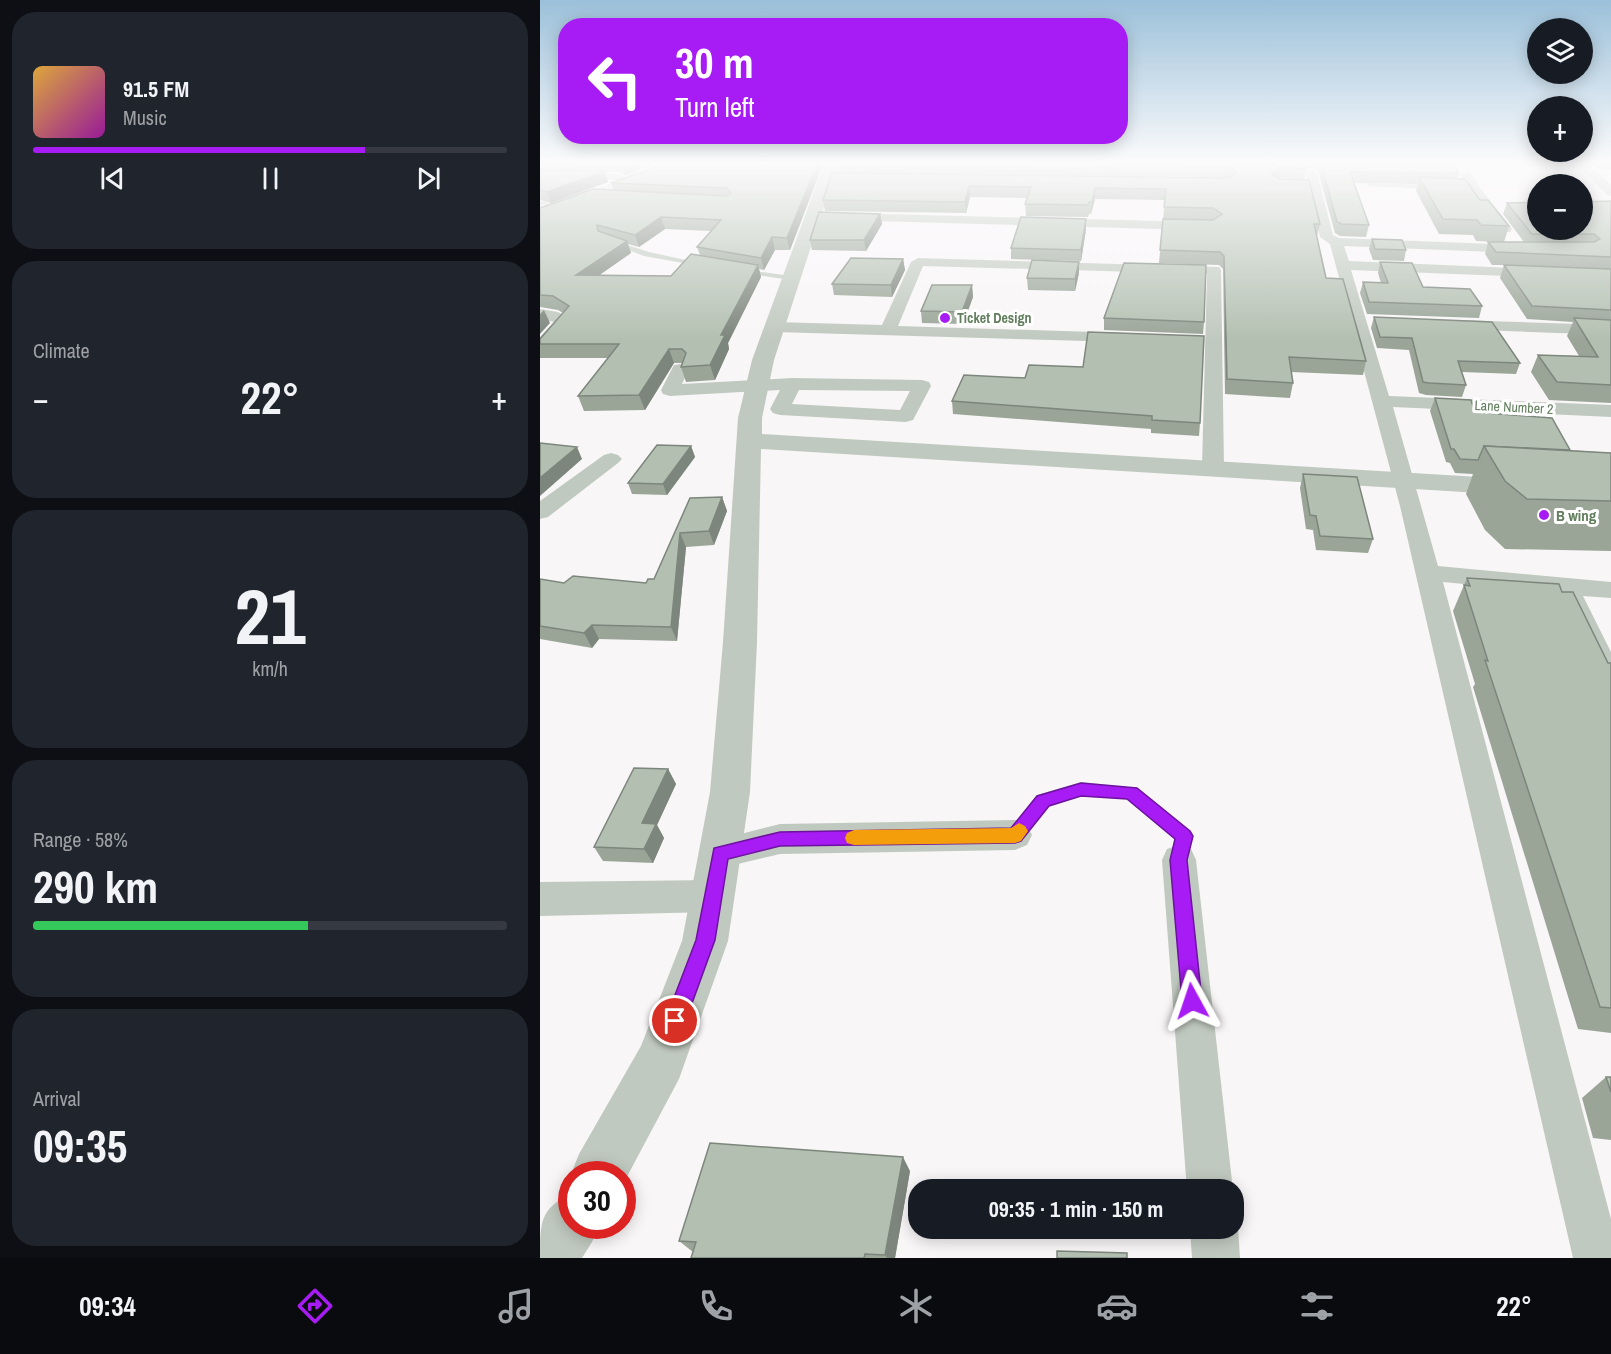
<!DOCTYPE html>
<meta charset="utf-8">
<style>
body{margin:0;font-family:"Archivo Narrow",sans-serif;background:#20242c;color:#f1f3f6;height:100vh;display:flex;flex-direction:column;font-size:22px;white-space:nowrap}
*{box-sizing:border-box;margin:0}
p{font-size:20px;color:#9ea1a6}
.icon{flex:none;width:33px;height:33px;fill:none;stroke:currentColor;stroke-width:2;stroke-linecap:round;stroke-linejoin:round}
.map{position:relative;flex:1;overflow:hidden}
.details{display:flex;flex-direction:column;gap:12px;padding:12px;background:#0d0f14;width:540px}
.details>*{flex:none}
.banner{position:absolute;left:18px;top:18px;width:570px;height:126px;border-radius:24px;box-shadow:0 3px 15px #0003;background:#a71bf4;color:#fff;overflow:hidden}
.buttons{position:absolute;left:987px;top:18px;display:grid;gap:12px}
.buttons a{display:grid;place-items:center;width:66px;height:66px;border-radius:50%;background:#171b24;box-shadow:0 3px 15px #0003;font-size:30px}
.speed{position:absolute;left:18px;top:1161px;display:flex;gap:12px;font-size:30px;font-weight:700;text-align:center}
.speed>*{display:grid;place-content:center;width:78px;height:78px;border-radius:50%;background:#171b24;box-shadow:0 3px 15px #0003;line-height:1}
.speed .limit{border:9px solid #d22;background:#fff;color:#111}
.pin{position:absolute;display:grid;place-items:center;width:51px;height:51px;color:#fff;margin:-26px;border:3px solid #fff;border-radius:50%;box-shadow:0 2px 6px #0007}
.me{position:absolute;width:66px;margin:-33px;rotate:355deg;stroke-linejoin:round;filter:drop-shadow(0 0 4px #0008)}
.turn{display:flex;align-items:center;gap:21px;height:126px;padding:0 18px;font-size:27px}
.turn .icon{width:78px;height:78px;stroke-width:2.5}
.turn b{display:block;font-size:42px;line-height:51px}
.big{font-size:45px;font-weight:800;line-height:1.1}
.details .card{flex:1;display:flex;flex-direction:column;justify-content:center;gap:9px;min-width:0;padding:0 21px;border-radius:24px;background:#20242c}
.details .dial{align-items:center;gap:0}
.dial b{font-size:78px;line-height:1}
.song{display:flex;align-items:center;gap:18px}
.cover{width:72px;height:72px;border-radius:9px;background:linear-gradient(135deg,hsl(40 70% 55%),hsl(300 70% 35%))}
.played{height:6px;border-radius:3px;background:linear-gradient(90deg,#a71bf4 70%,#363941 70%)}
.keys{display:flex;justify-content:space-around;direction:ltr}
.heat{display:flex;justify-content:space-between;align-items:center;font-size:33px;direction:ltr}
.charge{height:9px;border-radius:4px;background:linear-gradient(90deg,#34c759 58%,#363941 0)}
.trip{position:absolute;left:368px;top:1179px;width:336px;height:60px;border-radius:24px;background:#171b24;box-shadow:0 3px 15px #0003;font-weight:800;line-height:60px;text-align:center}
.tabs{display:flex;height:96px;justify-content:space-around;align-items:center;background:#090b0e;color:#9ea1a6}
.tabs .icon{width:42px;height:42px}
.tabs .active{color:#a71bf4}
.tabs b{font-size:27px;color:#f1f3f6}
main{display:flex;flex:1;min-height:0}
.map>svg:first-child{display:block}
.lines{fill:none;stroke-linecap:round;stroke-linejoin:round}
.service{fill:#c0c9bf;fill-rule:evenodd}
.minor{fill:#c0c9bf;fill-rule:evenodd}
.tertiary{fill:#c0c9bf;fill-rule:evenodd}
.primary{fill:#d9e0d7;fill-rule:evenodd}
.wall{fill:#9aa598;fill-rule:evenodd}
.shaded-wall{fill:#7d867c}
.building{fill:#b3c0b1;stroke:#7d867c;stroke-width:1.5}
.route{fill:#a71bf4;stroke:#6d129f;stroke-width:1.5}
.slow{fill:#f59e0b}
.poi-dot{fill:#a71bf4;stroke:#fff;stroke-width:2}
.labels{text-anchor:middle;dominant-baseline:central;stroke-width:6;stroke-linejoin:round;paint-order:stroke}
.far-poi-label{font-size:14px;font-weight:bold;fill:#617e5d;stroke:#fff;text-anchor:start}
.far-street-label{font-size:14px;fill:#617e5d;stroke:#fff}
.poi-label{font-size:15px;font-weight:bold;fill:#617e5d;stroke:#fff;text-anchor:start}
</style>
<main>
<section class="details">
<div class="card">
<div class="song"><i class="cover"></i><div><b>91.5 FM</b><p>Music</p></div></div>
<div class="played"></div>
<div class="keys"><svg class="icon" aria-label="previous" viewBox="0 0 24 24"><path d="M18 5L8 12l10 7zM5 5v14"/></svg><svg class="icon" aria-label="pause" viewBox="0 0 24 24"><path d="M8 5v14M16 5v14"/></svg><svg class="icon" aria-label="next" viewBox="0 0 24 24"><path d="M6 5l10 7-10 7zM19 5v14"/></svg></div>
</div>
<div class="card"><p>Climate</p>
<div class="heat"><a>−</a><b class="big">22°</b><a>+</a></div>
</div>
<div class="card dial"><b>21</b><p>km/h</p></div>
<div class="card"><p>Range · 58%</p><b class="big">290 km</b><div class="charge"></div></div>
<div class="card"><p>Arrival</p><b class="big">09:35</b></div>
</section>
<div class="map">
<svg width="1071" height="1258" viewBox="0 0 1071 1258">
<rect width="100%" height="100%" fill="#f9f6f8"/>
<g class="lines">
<g class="service">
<path d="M829 183 893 185 896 187 893 189 827 186Z"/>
<path d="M0 201 8 203 9 204 0 205Z"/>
<path d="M72 240 109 252 164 264 160 266 104 256 70 243Z"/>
<path d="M200 269 251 276 255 278 251 280 203 273H200Z"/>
<path d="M541 782 597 788 650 831 653 836 645 865 639 868 633 865 630 860 635 839 587 799 541 796 509 805 481 840 475 842 469 840 466 835 469 830 497 795Z"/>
</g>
<g class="minor">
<path d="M87 164H115L116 165C109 170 94 169 87 164Z"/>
<path d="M1037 164H1048L1071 185V196L1067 195Z"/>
<path d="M771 170 777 173 793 235 799 238 980 245 987 249 980 253 804 246 809 261 1071 272V280L811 270 849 396 1071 405V417L853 407 898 566 1071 582V598L1043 596 1071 652V690L1061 687 1057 680 1016 593 903 582 1071 1219V1258H1033L860 506 790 244 780 237 765 173Z"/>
<path d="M0 172 79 174 85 177 79 180 0 178Z"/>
<path d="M927 172 931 173 940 188 970 226 972 229 970 232H960L928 189 921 175Z"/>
<path d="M304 213 658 222 665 226 658 230 299 220 298 217 299 214Z"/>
<path d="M378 258 679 267 681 270 684 467 681 472 673 473 665 472 662 467 667 274 383 266 358 326 588 333 591 337 588 341 582 342 235 332 227 327 235 322 342 325 371 262Z"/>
<path d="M0 309 18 312 32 320 6 351 0 352V337L14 322 0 319Z"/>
<path d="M919 320 1071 325V335L913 329 911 325Z"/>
<path d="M140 364 146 365 149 369 142 384 252 378 382 380 389 382 391 386 373 420 366 422 240 415 233 413 230 409 240 390 130 396 123 394 121 390 134 365ZM259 390 370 391 360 410 252 404Z"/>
<path d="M71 453 78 455 82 459 78 463 8 517 0 519V501L64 455Z"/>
<path d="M475 820 487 825 492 835 487 845 475 850 240 854 181 868 169 864 164 853 169 842 240 824Z"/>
<path d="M639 845 651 849 656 860 693 1190H647L622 860 627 849Z"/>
<path d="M173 880 186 884 191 896 186 908 173 912 0 916V882Z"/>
<path d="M693 1217 698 1228 700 1258H652L650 1228H693Z"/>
</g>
<g class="tertiary">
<path d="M284 164H298L234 360 222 418V434L973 479 983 481 987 487 983 493 973 495 221 449 217 642 210 792 188 941 139 1079 82 1186V1174H31L39 1154 101 1046 142 941 170 792 183 642 198 418 212 360Z"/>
<path d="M32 1193V1226H59L52 1242 42 1258H0C0 1221 0 1209 32 1193Z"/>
</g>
<path class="primary" d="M123 164H141L139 167 0 220V210Z"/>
</g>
<g class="wall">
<path d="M0 164H98L100 170 86 175 79 172H65L68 182 11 203 0 200Z"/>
<path d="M124 164H283L250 250H235L224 270 219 269 221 277 188 343 189 349 175 380 146 382 141 367 142 363H134L105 410 44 411 38 396 68 358H0V339L23 313 18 310 0 307V204L1 207 0 208 74 190 71 183ZM125 229 171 231 157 247 160 255 131 276 59 275 91 253 88 244 99 247Z"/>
<path d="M296 164H1039L1037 168 912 164 919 173 917 179 969 226 964 242 936 241 933 235 899 234 876 191 878 184 814 183 829 225 826 237 800 236 795 233 778 171 770 168 766 170 764 180 738 178 780 224 777 236 786 278 826 361 823 375 751 372 753 383 750 398 685 394 683 269 679 265 619 263 623 219 673 220H672L623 219 625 200 555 199 551 214H549L548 217 486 216 485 204 487 198 430 197 426 213 285 211 283 200 297 173ZM321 173 687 177 689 178Z"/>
<path d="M1050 164H1071V169H1057Z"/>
<path d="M1071 201V403L1009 400 991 372 998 355 1039 356 1027 336 1033 322 987 319 960 278 964 265H952L945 254 948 242H984L963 214 967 203Z"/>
<path d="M340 214 342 224 326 251 272 250 270 240Z"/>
<path d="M546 229 541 261 471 259V248Z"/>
<path d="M832 239 866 250 864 261 833 260 829 249Z"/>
<path d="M363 259 365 270 352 297 294 295 292 284Z"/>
<path d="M840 262 883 287 942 306 939 318 827 314 820 293 823 282 841 283 838 273Z"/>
<path d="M539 273 535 291 488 290 487 278Z"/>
<path d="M432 285 433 297 423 324 382 323 381 311Z"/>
<path d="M834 317 980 363 976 374 922 372 926 385 922 397 886 395 879 393 869 350 837 348 831 328Z"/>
<path d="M564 318 664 322 663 334 564 330Z"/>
<path d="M485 378 660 423 659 436 611 433V429L413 414 412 401Z"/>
<path d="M895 398 935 412 1030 450 1071 453V551L965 549 945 530 926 494 933 474 915 473 910 463 906 462 890 411Z"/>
<path d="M151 446 155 457 127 495 92 494 88 483Z"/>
<path d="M763 474 833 539 828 553 776 550 773 530 766 529 760 488Z"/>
<path d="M182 497 187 511 174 545 146 547 137 641 59 639 52 648 0 639V579L24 583H106L114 579 150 498Z"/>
<path d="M927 578 1022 592 1068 663H1071V1033L1038 1029 933 687 935 684 913 611Z"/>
<path d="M128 769 136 784 117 825 124 838 113 863 63 861 54 847Z"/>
<path d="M1066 1077H1071V1140L1053 1138 1042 1098Z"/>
<path d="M370 1171 355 1258H151L153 1252 139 1241Z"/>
</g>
<g class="shaded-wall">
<path d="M85 164H98L100 170 86 175 83 165Z"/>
<path d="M277 164H283L250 250 247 238Z"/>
<path d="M765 164H771L770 168 766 170Z"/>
<path d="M740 167 738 178 731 182 732 171Z"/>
<path d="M65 171 68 182 11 203 7 192Z"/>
<path d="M429 186 430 197 426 213 425 202Z"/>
<path d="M555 188V199L551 214 552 202Z"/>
<path d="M340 214 342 224 326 251 324 240Z"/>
<path d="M121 217 125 229 99 247 95 235Z"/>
<path d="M546 219V229L541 261V250Z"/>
<path d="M232 237 235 250 224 270 221 258Z"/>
<path d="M87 241 91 253 41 288 36 275Z"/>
<path d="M363 259 365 270 352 297 351 285Z"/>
<path d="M539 262V273L535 291V279Z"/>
<path d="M218 265 221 277 188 343 189 349 175 380 170 365 181 335Z"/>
<path d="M432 285 433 297 423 324 422 312Z"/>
<path d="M4 310 10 323 0 334V314Z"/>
<path d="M129 349 134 363 105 410 99 395Z"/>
<path d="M151 446 155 457 127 495 123 484Z"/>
<path d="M37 447 42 459 0 496V478Z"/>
<path d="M182 497 187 511 174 545 169 531Z"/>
<path d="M140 533 146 547 137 641 131 627Z"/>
<path d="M52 625 59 639 52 648 44 633Z"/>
<path d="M128 769 136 784 117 825 124 838 113 863 104 849 102 823Z"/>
<path d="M363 1157 370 1171 355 1258H347L345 1255Z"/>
</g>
<g class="building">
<path d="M124 164H277L247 238 232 237 221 258 157 247 181 220 121 217 95 235 57 225 58 231 87 241 36 275 131 276 151 254 218 265 181 335H185L170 365 141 367 146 353 142 349H129L99 395 38 396 79 344H0V339L29 306 13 296 0 295V208L53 189 186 196 191 193 186 188 71 183Z"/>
<path d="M418 164H766V169L740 167 732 171V175L740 179 769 180 780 224H774L786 278 803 279 826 361 749 357 753 383 687 379 684 256 680 252 620 250 623 219 673 220 682 214 673 208 624 207 626 189 555 188 552 202H549L548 205 485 204 491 187 429 186 425 202 283 200 292 173 688 178 696 173 688 166Z"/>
<path d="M781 164H912L919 173 810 172 829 225 802 224 797 222Z"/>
<path d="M0 170 65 171 7 192 0 190Z"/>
<path d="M879 177 925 179 940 200H948L969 226 941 225 937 220 903 219Z"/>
<path d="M1071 201V257L956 252 948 242H1054L1060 239 1054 234H992L967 203 998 202V230H1042V202Z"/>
<path d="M279 212 340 214 324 240H270Z"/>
<path d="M481 217 546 219 541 250 471 248Z"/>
<path d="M832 239 862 240 866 250 835 249Z"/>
<path d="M311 258 363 259 351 285 292 284Z"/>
<path d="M492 260 539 262 535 279 487 278Z"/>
<path d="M840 262 872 263 883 287 930 289 942 306 829 302 823 282 848 283Z"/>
<path d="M584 263 666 265 664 322 564 318Z"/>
<path d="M964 265 1071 269V310L992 306Z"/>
<path d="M392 285H432L422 312 381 311Z"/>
<path d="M834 317 952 322 980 363 918 361 926 385 889 383 883 382 872 338 840 337Z"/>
<path d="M1034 318 1071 320V385L1017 382 998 355 1058 357Z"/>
<path d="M548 332 664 336 660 423 612 420V416L412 401 424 375 485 378 489 365 543 367Z"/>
<path d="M895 398 931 400 935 412 1012 418 1030 450 944 446 938 460 920 459 914 449H911Z"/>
<path d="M0 443 37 447 0 478Z"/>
<path d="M117 445 151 446 123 484 88 483Z"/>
<path d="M944 446 1071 453V501L987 499 965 481Z"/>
<path d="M763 474 817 477 833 539 780 536 776 516 770 515Z"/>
<path d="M182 497 169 531 140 533 131 627 52 625 44 633 0 626V579L24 583 33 576 106 583 108 579H114L150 498Z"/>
<path d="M927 578 1019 584 1022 592H1033L1068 663H1071V1008L1060 1007 945 660 948 661 924 585 930 586Z"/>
<path d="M94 768 128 769 102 823 116 824 104 849 54 847Z"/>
<path d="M1066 1077H1071V1092Z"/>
<path d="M170 1143 363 1157 345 1255 325 1254 324 1258H151L156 1242 139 1241Z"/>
<path d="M517 1251 587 1253V1258H517Z"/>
</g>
<linearGradient id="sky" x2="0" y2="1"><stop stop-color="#9bc0d9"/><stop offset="0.48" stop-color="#fcfbfc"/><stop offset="1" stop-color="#fcfbfc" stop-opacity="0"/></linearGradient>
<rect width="1071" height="340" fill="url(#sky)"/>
<path class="route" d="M541 783 597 788 650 831 653 836 647 860 662 1001 659 1008 652 1011 645 1008 642 1001 630 860 635 839 587 799 541 796 509 806 481 841 475 843 240 846 188 859 175 940 143 1028 135 1031 128 1028 125 1021 156 940 174 848 240 832 471 828 497 796Z"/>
<path class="slow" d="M479 823 485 826 488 831 481 841 475 843 314 845 307 843 305 838 307 833 314 830 471 828Z"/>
<g class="poi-dot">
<circle cx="405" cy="318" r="6"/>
<circle cx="1004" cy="515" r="6"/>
</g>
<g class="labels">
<g class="far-poi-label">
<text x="417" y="318">Ticket Design</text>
</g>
<g class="far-street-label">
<text transform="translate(974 407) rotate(3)">Lane Number 2</text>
</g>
<g class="poi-label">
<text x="1016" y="515">B wing</text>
</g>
</g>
</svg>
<div class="buttons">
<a><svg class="icon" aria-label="layers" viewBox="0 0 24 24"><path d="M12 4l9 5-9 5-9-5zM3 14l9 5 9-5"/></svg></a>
<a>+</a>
<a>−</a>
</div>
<div class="speed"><div class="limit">30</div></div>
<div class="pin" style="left:135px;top:1021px;background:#d93025"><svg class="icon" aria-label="arrive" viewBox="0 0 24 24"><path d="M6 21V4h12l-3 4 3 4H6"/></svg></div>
<svg class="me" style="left:652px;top:1001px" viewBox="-20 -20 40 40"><path d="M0-17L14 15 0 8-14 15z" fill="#a71bf4" stroke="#fff" stroke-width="4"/></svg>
<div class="trip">09:35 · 1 min · 150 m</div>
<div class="banner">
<div class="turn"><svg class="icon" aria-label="left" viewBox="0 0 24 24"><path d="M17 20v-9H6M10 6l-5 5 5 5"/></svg><div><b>30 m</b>Turn left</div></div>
</div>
</div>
</main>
<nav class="tabs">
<b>09:34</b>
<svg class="icon active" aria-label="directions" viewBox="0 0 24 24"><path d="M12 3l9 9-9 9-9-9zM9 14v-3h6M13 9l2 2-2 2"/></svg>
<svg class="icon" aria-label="music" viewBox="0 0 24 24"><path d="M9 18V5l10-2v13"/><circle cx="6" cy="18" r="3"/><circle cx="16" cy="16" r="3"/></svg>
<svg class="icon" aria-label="phone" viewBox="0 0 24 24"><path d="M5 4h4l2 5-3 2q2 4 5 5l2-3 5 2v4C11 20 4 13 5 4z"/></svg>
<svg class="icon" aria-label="climate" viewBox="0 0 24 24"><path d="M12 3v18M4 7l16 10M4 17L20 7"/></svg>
<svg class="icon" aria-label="car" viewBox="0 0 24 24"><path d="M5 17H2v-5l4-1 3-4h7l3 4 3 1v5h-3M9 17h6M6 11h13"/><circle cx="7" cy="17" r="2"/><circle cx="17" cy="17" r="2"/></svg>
<svg class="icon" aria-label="filters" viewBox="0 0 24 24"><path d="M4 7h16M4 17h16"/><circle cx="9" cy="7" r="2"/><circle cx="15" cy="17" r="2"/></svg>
<b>22°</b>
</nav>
